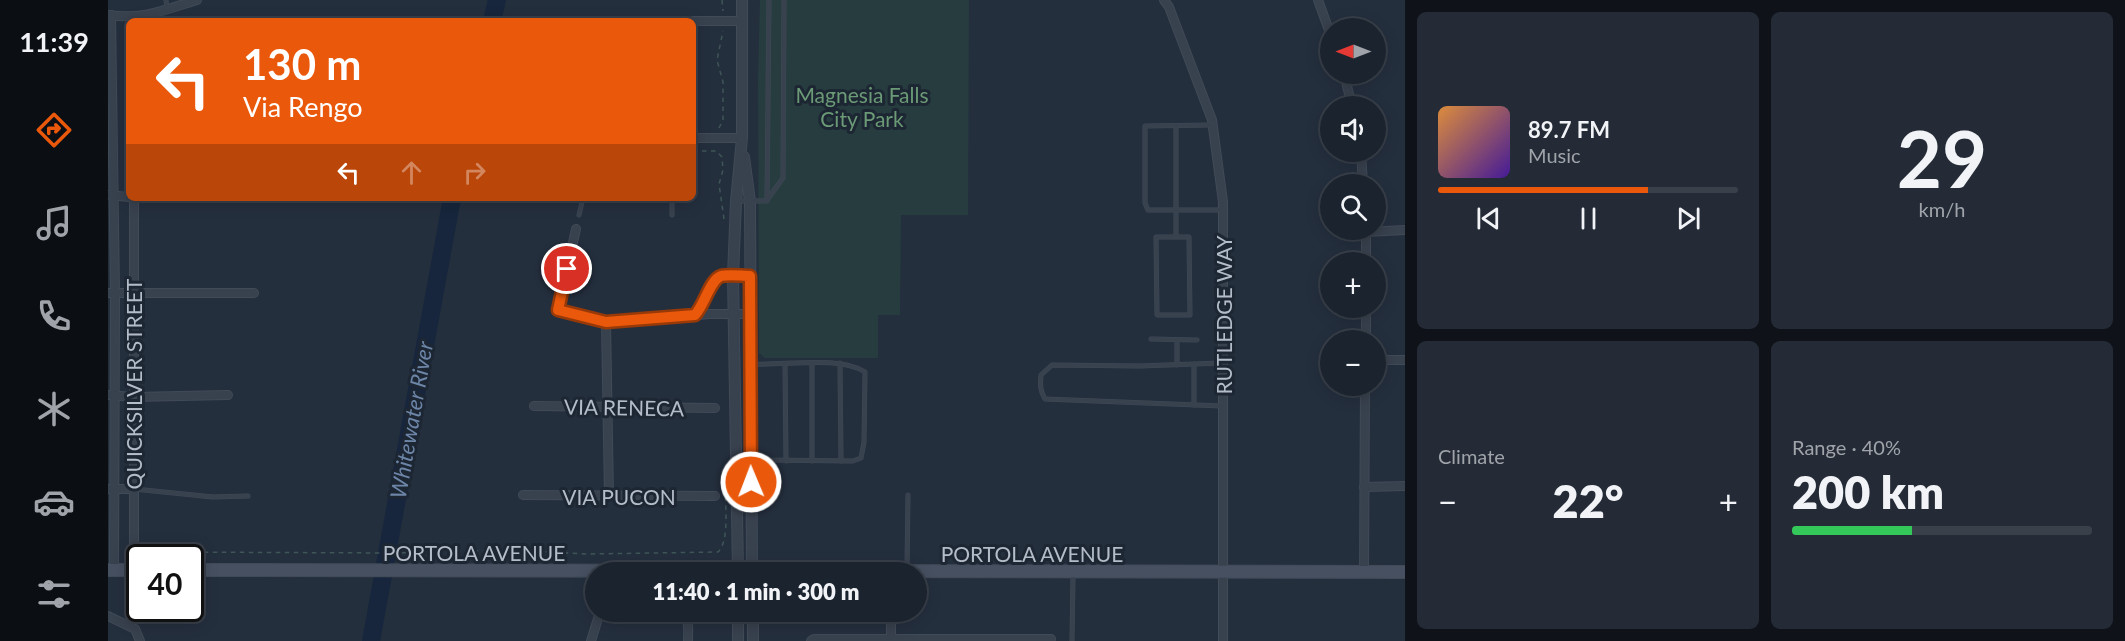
<!DOCTYPE html>
<meta charset="utf-8">
<style>
body{margin:0;font-family:Lato,sans-serif;background:#242b36;color:#f1f3f6;height:100vh;display:flex;flex-direction:column;font-size:22px;white-space:nowrap}
*{box-sizing:border-box;margin:0}
p{font-size:20px;color:#a0a4aa}
.icon{flex:none;width:33px;height:33px;fill:none;stroke:currentColor;stroke-width:2;stroke-linecap:round;stroke-linejoin:round}
.map{position:relative;flex:1;overflow:hidden}
.panel{display:flex;flex-direction:column;gap:12px;padding:12px;background:#0f1319;width:720px}
.panel>*{flex:none}
.hud{position:absolute;left:18px;top:18px;width:570px;height:183px;border-radius:9px;box-shadow:0 3px 15px #0003,0 0 0 2px #39404a;background:#ea580c;color:#fff;overflow:hidden}
.needle{width:39px;rotate:270deg}
.fabs{position:absolute;left:1212px;top:18px;display:grid;gap:12px}
.fabs a{display:grid;place-items:center;width:66px;height:66px;border-radius:50%;background:#1b232e;box-shadow:0 3px 15px #0003,0 0 0 2px #39404a;font-size:30px}
.speed{position:absolute;left:18px;top:544px;display:flex;gap:12px;font-size:30px;font-weight:700;text-align:center}
.speed>*{display:grid;place-content:center;width:78px;height:78px;border-radius:50%;background:#1b232e;box-shadow:0 3px 15px #0003,0 0 0 2px #39404a;line-height:1}
.speed .limit{border:3px solid #111;border-radius:9px;background:#fff;color:#111}
.pin{position:absolute;display:grid;place-items:center;width:51px;height:51px;color:#fff;margin:-26px;border:3px solid #fff;border-radius:50%;box-shadow:0 2px 6px #0007}
.me{position:absolute;width:66px;margin:-33px;rotate:359deg;stroke-linejoin:round;filter:drop-shadow(0 0 4px #0008)}
.turn{display:flex;align-items:center;gap:21px;height:126px;padding:0 18px;font-size:27px}
.turn .icon{width:78px;height:78px;stroke-width:2.5}
.turn b{display:block;font-size:42px;line-height:51px}
.lanes{display:flex;align-items:center;height:57px;padding:0 18px;background:#0003;justify-content:center;gap:30px;direction:ltr}
.lanes .off{opacity:.35}
.big{font-size:45px;font-weight:800;line-height:1.1}
.panel .card{flex:1;display:flex;flex-direction:column;justify-content:center;gap:9px;min-width:0;padding:0 21px;border-radius:9px;background:#242b36}
.panel .dial{align-items:center;gap:0}
.dial b{font-size:78px;line-height:1}
.song{display:flex;align-items:center;gap:18px}
.cover{width:72px;height:72px;border-radius:9px;background:linear-gradient(135deg,hsl(30 70% 55%),hsl(260 70% 35%))}
.played{height:6px;border-radius:3px;background:linear-gradient(90deg,#ea580c 70%,#39404a 70%)}
.keys{display:flex;justify-content:space-around;direction:ltr}
.heat{display:flex;justify-content:space-between;align-items:center;font-size:33px;direction:ltr}
.charge{height:9px;border-radius:4px;background:linear-gradient(90deg,#34c759 40%,#39404a 0)}
.panel .tiles{flex:1;display:grid;gap:12px;grid-template-columns:repeat(2,1fr)}
.trip{position:absolute;left:477px;top:562px;width:342px;height:60px;border-radius:30px;background:#1b232e;box-shadow:0 3px 15px #0003,0 0 0 2px #39404a;font-weight:800;line-height:60px;text-align:center}
main{display:flex;flex:1;min-height:0}
.dock{display:flex;flex-direction:column;width:108px;justify-content:space-around;align-items:center;background:#0b0e12;color:#a0a4aa}
.dock .icon{width:42px;height:42px}
.dock .active{color:#ea580c}
.dock b{font-size:27px;color:#f1f3f6}
.map>svg:first-child{display:block}
.green{fill:#263c3f}
.lines{fill:none;stroke-linecap:round;stroke-linejoin:round}
.river{stroke:#17263c;stroke-width:18}
.service-casing{stroke:#414a57;stroke-width:5}
.minor-casing{stroke:#414a57;stroke-width:10}
.tertiary-casing{stroke:#414a57;stroke-width:12}
.secondary-casing{stroke:#414a57;stroke-width:14}
.path{stroke:#3f5557;stroke-width:1.5;stroke-dasharray:4.5 4.5;stroke-linecap:butt}
.service{stroke:#38414e;stroke-width:4}
.minor{stroke:#38414e;stroke-width:8}
.tertiary{stroke:#38414e;stroke-width:10}
.secondary{stroke:#465061;stroke-width:12}
.route-casing{stroke:#983908;stroke-width:15}
.route{stroke:#ea580c;stroke-width:10}
.labels{text-anchor:middle;dominant-baseline:central;stroke-width:6;stroke-linejoin:round;paint-order:stroke}
.park-label{font-size:21px;fill:#6b9a76;stroke:#1d2633}
.street-label{font-size:21px;fill:#b4bcc9;stroke:#1d2633}
.water-label{font-size:22px;font-style:italic;fill:#6d86a8;stroke:#1d2633}
</style>
<main>
<nav class="dock">
<b>11:39</b>
<svg class="icon active" aria-label="directions" viewBox="0 0 24 24"><path d="M12 3l9 9-9 9-9-9zM9 14v-3h6M13 9l2 2-2 2"/></svg>
<svg class="icon" aria-label="music" viewBox="0 0 24 24"><path d="M9 18V5l10-2v13"/><circle cx="6" cy="18" r="3"/><circle cx="16" cy="16" r="3"/></svg>
<svg class="icon" aria-label="phone" viewBox="0 0 24 24"><path d="M5 4h4l2 5-3 2q2 4 5 5l2-3 5 2v4C11 20 4 13 5 4z"/></svg>
<svg class="icon" aria-label="climate" viewBox="0 0 24 24"><path d="M12 3v18M4 7l16 10M4 17L20 7"/></svg>
<svg class="icon" aria-label="car" viewBox="0 0 24 24"><path d="M5 17H2v-5l4-1 3-4h7l3 4 3 1v5h-3M9 17h6M6 11h13"/><circle cx="7" cy="17" r="2"/><circle cx="17" cy="17" r="2"/></svg>
<svg class="icon" aria-label="filters" viewBox="0 0 24 24"><path d="M4 7h16M4 17h16"/><circle cx="9" cy="7" r="2"/><circle cx="15" cy="17" r="2"/></svg>
</nav>
<div class="map">
<svg width="1297" height="641" viewBox="0 0 1297 641">
<rect width="100%" height="100%" fill="#242f3e"/>
<path class="green" d="M652 0H861L860 215H793L792 315H770V358H657L651 353 650 79Z"/>
<g class="lines">
<g class="river">
<path d="M384 21 389 0"/>
<path d="M263 641 344 198"/>
</g>
<g class="service-casing">
<g id="service">
<path d="M58 0 59 10"/>
<path d="M1104 125 1037 126V203L1040 210H1115"/>
<path d="M1068 126V237H1048L1049 315H1082L1081 237H1068"/>
<path d="M564 198V215"/>
<path d="M659 200 675 178 676 0"/>
<path d="M628 201H659L661 0"/>
<path d="M471 215 475 198"/>
<path d="M1043 339 1089 340"/>
<path d="M1069 340V365"/>
<path d="M704 363V461"/>
<path d="M732 363 733 461"/>
<path d="M1113 363 1032 366 944 365 933 375C932 384 932 391 937 399L1114 406"/>
<path d="M643 364C675 366 732 355 757 372L756 442 753 458 745 461 646 460"/>
<path d="M677 364 678 461"/>
<path d="M1086 364V405"/>
<path d="M26 489 105 497 140 496"/>
<path d="M799 568 800 495"/>
<path d="M964 641 965 574"/>
</g>
</g>
<g class="minor-casing">
<g id="minor">
<path d="M1056 0 1061 7 1104 120 1115 202V641"/>
<path d="M1210 0 1222 33"/>
<path d="M0 15C36 20 56 10 89 0"/>
<path d="M3 15 7 294 6 570"/>
<path d="M585 21H634"/>
<path d="M1236 74 1244 106"/>
<path d="M585 138H634"/>
<path d="M1253 152 1255 184"/>
<path d="M0 195 21 197"/>
<path d="M26 198V570"/>
<path d="M468 229 450 310 498 322 602 314H642"/>
<path d="M1258 232 1297 230"/>
<path d="M1258 262V230"/>
<path d="M0 293H146"/>
<path d="M587 315C596 304 603 280 613 276 621 274 634 276 642 276"/>
<path d="M498 322 501 496"/>
<path d="M1258 340V308"/>
<path d="M1268 360H1297"/>
<path d="M0 395 25 397 120 395"/>
<path d="M426 406 607 408"/>
<path d="M1256 487 1297 486"/>
<path d="M0 489H25"/>
<path d="M415 495 607 496"/>
<path d="M1256 572 1257 386"/>
<path d="M574 612C582 618 580 631 580 641"/>
<path d="M0 616 27 629 32 641"/>
<path d="M483 641 492 612H530"/>
<path d="M703 641 706 639H943"/>
<path d="M783 641V612"/>
</g>
</g>
<g class="tertiary-casing">
<g id="tertiary">
<path d="M636 157 642 201 644 573"/>
<path d="M630 573 625 276 628 201 634 138V0"/>
<path d="M630 612V641"/>
<path d="M645 612V641"/>
</g>
</g>
<g class="secondary-casing">
<g id="secondary">
<path d="M0 570H32"/>
<path d="M82 570 1297 572"/>
</g>
</g>
<g class="path">
<path d="M614 0 615 11"/>
<path d="M611 128 615 120V82L609 60 615 31"/>
<path d="M585 151H608L614 157 615 170 611 184 616 219"/>
<path d="M34 552 43 549 49 552 285 553 403 550 478 554 610 552C622 541 617 502 617 485"/>
</g>
<use href="#service" class="service"/>
<use href="#minor" class="minor"/>
<use href="#tertiary" class="tertiary"/>
<use href="#secondary" class="secondary"/>
</g>
<g class="lines">
<g class="route-casing">
<path id="route" d="M459 269 450 310 498 322 587 315C597 304 602 280 613 276 621 274 634 276 642 276L643 482"/>
</g>
<use href="#route" class="route"/>
</g>
<g class="labels">
<g class="park-label">
<text x="754" y="94">Magnesia Falls<tspan x="754" dy="24">City Park</tspan></text>
</g>
<g class="street-label">
<text transform="translate(1115 315) rotate(-90)">RUTLEDGE WAY</text>
<text transform="translate(25 384) rotate(-90)">QUICKSILVER STREET</text>
<text transform="translate(516 407) rotate(1)">VIA RENECA</text>
<text x="511" y="496">VIA PUCON</text>
<text x="366" y="552">PORTOLA AVENUE</text>
<text x="924" y="553">PORTOLA AVENUE</text>
</g>
<g class="water-label">
<text transform="translate(303 420) rotate(-80)">Whitewater River</text>
</g>
</g>
</svg>
<div class="fabs">
<a><svg class="needle" viewBox="-14 -14 28 28"><path d="M0-13l5 13h-10z" fill="#e53935"/><path d="M0 13l5-13h-10z" fill="#a0a4aa"/></svg></a>
<a><svg class="icon" aria-label="sound" viewBox="0 0 24 24"><path d="M4 9h4l5-4v14l-5-4H4zM17 9q2 3 0 6"/></svg></a>
<a><svg class="icon" aria-label="search" viewBox="0 0 24 24"><circle cx="10" cy="10" r="6"/><path d="M15 15l6 6"/></svg></a>
<a>+</a>
<a>−</a>
</div>
<div class="speed"><div class="limit">40</div></div>
<div class="pin" style="left:459px;top:269px;background:#d93025"><svg class="icon" aria-label="arrive" viewBox="0 0 24 24"><path d="M6 21V4h12l-3 4 3 4H6"/></svg></div>
<svg class="me" style="left:643px;top:482px" viewBox="-20 -20 40 40"><circle r="17" fill="#ea580c" stroke="#fff" stroke-width="3"/><path d="M0-11L8 9 0 5-8 9z" fill="#fff"/></svg>
<div class="trip">11:40 · 1 min · 300 m</div>
<div class="hud">
<div class="turn"><svg class="icon" aria-label="left" viewBox="0 0 24 24"><path d="M17 20v-9H6M10 6l-5 5 5 5"/></svg><div><b>130 m</b>Via Rengo</div></div>
<div class="lanes"><svg class="icon" aria-label="left" viewBox="0 0 24 24"><path d="M17 20v-9H6M10 6l-5 5 5 5"/></svg><svg class="icon off" aria-label="ahead" viewBox="0 0 24 24"><path d="M12 20V5M6 11l6-6 6 6"/></svg><svg class="icon off" aria-label="right" viewBox="0 0 24 24"><path d="M7 20v-9h11M14 6l5 5-5 5"/></svg></div>
</div>
</div>
<section class="panel">
<div class="tiles">
<div class="card">
<div class="song"><i class="cover"></i><div><b>89.7 FM</b><p>Music</p></div></div>
<div class="played"></div>
<div class="keys"><svg class="icon" aria-label="previous" viewBox="0 0 24 24"><path d="M18 5L8 12l10 7zM5 5v14"/></svg><svg class="icon" aria-label="pause" viewBox="0 0 24 24"><path d="M8 5v14M16 5v14"/></svg><svg class="icon" aria-label="next" viewBox="0 0 24 24"><path d="M6 5l10 7-10 7zM19 5v14"/></svg></div>
</div>
<div class="card dial"><b>29</b><p>km/h</p></div>
<div class="card"><p>Climate</p>
<div class="heat"><a>−</a><b class="big">22°</b><a>+</a></div>
</div>
<div class="card"><p>Range · 40%</p><b class="big">200 km</b><div class="charge"></div></div>
</div>
</section>
</main>
